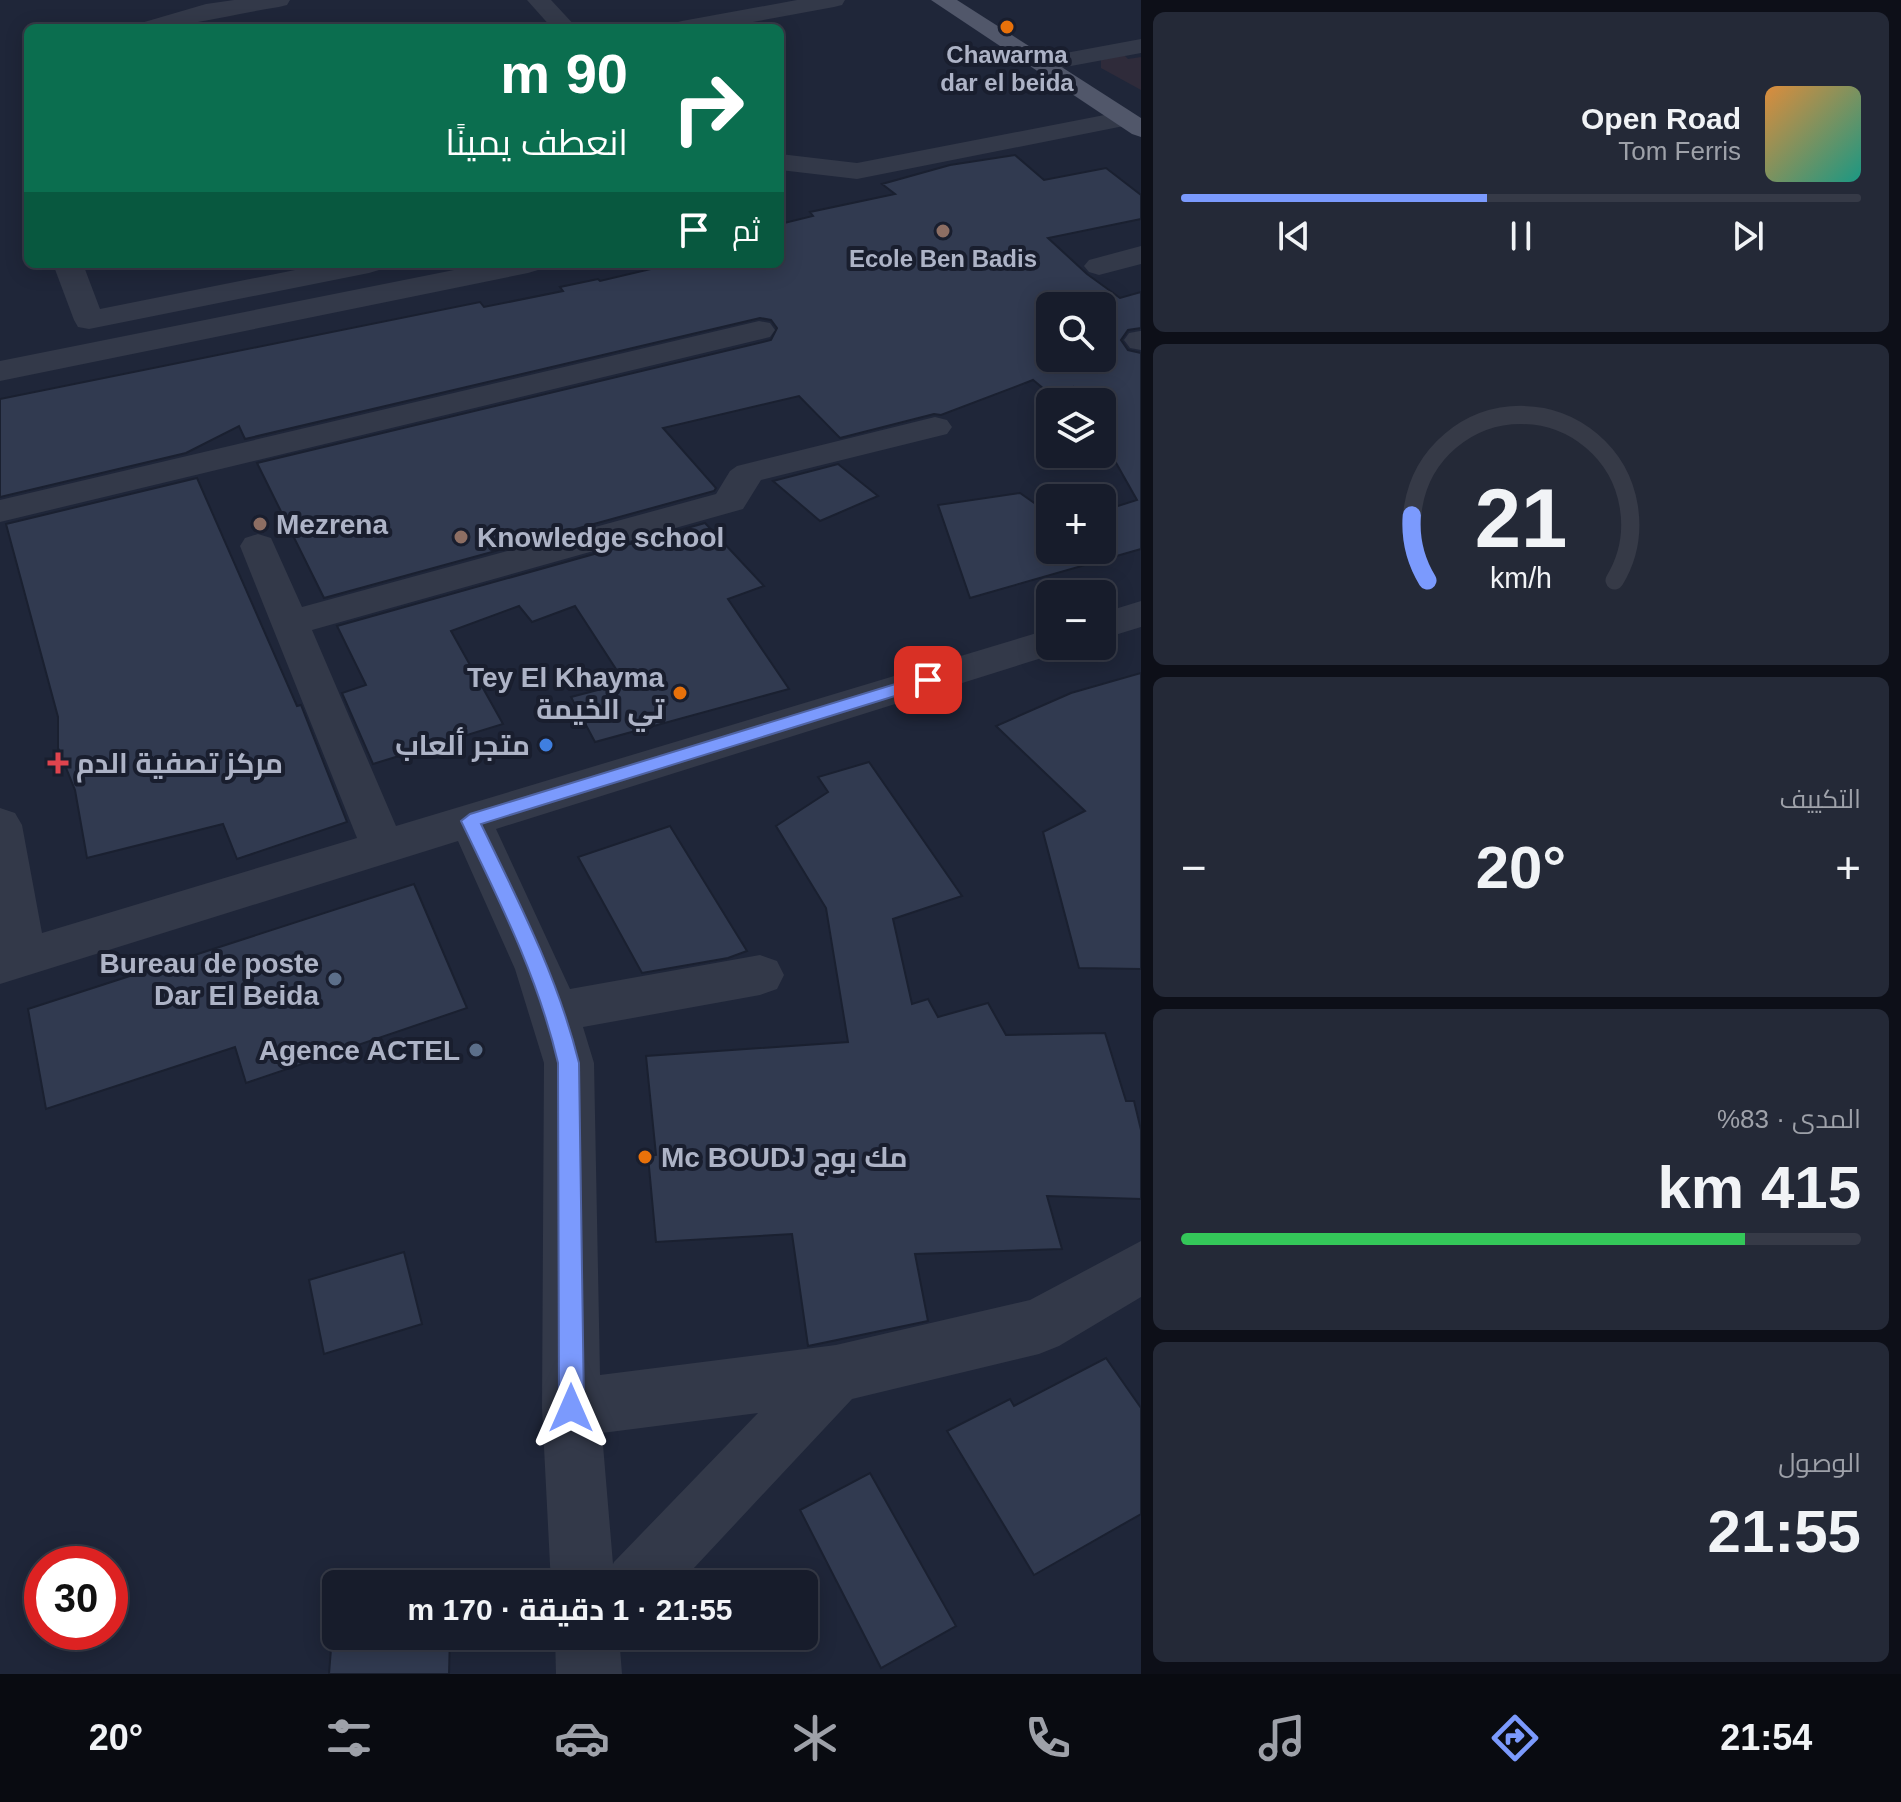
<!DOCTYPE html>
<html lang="ar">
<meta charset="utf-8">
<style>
body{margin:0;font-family:Helvetica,Cairo,sans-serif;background:#242937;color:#f1f3f6;direction:rtl;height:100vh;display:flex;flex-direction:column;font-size:30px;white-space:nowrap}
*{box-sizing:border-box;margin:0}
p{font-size:26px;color:#9ea1a9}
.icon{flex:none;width:44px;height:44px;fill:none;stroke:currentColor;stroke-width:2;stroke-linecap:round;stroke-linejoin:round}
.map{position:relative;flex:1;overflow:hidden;direction:ltr}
.details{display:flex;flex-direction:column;gap:12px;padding:12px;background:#0d0f18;width:760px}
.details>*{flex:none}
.guide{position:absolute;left:24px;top:24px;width:760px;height:244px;border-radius:12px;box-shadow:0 4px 20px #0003,0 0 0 2px #363a47;direction:rtl;background:#0b6e4f;color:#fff;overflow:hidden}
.tools{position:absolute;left:1036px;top:292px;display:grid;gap:16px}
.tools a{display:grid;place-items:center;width:80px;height:80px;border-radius:12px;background:#171c2b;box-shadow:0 4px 20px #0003,0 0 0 2px #363a47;font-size:40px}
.speed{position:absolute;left:24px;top:1546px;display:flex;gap:16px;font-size:40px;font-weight:700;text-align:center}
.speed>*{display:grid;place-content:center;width:104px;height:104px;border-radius:50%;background:#171c2b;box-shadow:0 4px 20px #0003,0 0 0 2px #363a47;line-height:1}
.speed .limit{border:12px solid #d22;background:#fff;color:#111}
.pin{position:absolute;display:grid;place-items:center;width:68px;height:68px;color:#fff;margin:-34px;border-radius:16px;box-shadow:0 4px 12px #0006}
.me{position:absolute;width:88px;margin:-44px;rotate:0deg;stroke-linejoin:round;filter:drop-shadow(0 0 6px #0008)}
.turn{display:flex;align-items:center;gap:28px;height:168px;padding:0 24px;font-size:36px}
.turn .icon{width:104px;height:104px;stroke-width:2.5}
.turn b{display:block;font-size:56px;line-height:68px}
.then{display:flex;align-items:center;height:76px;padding:0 24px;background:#0003;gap:16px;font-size:30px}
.big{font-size:60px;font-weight:700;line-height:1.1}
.details .tile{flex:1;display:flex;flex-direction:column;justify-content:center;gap:12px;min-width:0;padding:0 28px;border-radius:12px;background:#242937}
.details .dial{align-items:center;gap:0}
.dial svg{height:208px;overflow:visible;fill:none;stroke:#363a47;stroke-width:7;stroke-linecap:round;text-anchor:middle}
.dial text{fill:#f1f3f6;stroke:none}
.song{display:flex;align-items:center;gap:24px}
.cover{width:96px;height:96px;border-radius:12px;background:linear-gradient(135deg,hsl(30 70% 55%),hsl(170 70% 35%))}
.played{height:8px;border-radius:4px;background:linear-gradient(90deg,#7b9afd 45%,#363a47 45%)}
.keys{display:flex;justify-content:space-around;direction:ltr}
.heat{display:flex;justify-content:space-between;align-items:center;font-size:44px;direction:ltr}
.charge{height:12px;border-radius:6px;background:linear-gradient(90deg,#34c759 83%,#363a47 0)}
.trip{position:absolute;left:322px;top:1570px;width:496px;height:80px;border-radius:12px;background:#171c2b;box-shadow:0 4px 20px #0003,0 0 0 2px #363a47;font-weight:700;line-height:80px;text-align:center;direction:rtl}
.dock{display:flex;height:128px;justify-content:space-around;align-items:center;background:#090b11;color:#9ea1a9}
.dock .icon{width:56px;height:56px}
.dock .current{color:#7b9afd}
.dock b{font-size:36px;color:#f1f3f6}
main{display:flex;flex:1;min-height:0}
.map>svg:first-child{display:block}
.medical{fill:#2f2b3a}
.building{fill:#313a50;stroke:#1a2030;stroke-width:2;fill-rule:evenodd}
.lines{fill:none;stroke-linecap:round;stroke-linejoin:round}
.minor{fill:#333949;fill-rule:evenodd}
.major{fill:#51576a;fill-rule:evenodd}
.route{fill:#7b9afd;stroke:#5064a4;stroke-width:2}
.food-dot{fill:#e8710a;stroke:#191e2e;stroke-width:3}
.education-dot{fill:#8d6e63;stroke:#191e2e;stroke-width:3}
.shop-dot{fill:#3f7fe0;stroke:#191e2e;stroke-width:3}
.health-dot{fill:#e0444e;stroke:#191e2e;stroke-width:3}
.service-dot{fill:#5c6f8a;stroke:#191e2e;stroke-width:3}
.labels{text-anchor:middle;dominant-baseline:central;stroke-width:8;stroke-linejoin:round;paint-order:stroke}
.far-poi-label{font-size:24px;font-weight:bold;fill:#adb3c6;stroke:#191e2e}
.poi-label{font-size:28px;font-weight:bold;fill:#adb3c6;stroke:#191e2e;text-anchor:start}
</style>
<main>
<section class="details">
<div class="tile">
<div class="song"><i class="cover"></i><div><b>Open Road</b><p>Tom Ferris</p></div></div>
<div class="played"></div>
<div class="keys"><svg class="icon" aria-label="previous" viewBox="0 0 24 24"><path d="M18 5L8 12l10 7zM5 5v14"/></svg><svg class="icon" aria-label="pause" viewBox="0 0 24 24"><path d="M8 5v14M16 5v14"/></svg><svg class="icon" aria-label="next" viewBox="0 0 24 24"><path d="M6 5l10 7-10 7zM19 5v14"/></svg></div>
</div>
<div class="tile dial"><svg viewBox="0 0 100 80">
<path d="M14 69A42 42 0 1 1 86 69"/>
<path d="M14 69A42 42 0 0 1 8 44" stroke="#7b9afd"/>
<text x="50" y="56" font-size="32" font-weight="700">21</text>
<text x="50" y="72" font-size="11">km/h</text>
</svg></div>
<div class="tile"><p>التكييف</p>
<div class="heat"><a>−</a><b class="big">20°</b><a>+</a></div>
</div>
<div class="tile"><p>المدى · 83%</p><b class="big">415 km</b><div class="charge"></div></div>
<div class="tile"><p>الوصول</p><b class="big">21:55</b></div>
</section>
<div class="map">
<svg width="1141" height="1674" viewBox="0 0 1141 1674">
<rect width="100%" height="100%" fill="#1f2639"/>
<path class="medical" d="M1124 55 1128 59 1141 57V90L1101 68V60Z"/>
<g class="building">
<path d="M1015 155 1044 180 1106 168 1141 195V219L1048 238 1087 274 1120 298 1141 292V328L1128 330 1121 340 1128 350 1141 353V549L970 598 938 505 1020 493 1050 514V550H1102V511L1137 500 1102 438V402H1082L1073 387 1050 394 1033 380 941 415 934 414 840 438 799 396 663 428 716 488 714 491 324 598 257 463 771 340 777 328 771 320 760 318 245 439 239 426 186 453 0 497V399L480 302 484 307 563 291 560 287 598 279 600 281 672 264H780V224L813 216 810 212 895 194 882 184 950 165ZM1050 306H1102V358H1050Z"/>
<path d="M838 464 878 496 820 521 773 481Z"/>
<path d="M197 478 297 706 301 705 347 822 237 859 223 824 87 858 75 790 58 748V717L6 524Z"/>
<path d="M705 523 764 586 728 599 789 689 595 742 571 697 625 683 575 606 532 622 519 606 451 631 503 724 373 764 342 693 366 685 337 626Z"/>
<path d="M1141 673V969L1079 968 1043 832 1085 811 996 726 1071 693Z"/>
<path d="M869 762 962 896 893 919 912 1004 928 999 938 1017 988 1003 1006 1035 1105 1033 1126 1101H1134L1141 1130V1199L1047 1196 1062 1249 915 1254 928 1321 808 1346 792 1234 656 1242 648 1156 656 1155 646 1056 848 1042 826 908 776 826 828 792 818 777Z"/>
<path d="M670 826 747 951 728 958 642 973 578 857Z"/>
<path d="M414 884 467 1008 246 1083 235 1047 46 1109 28 1009Z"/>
<path d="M404 1252 422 1324 324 1354 309 1280Z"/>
<path d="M1106 1358 1141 1408V1514L1034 1575 947 1431 1010 1399 1014 1406Z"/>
<path d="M870 1473 956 1626 881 1668 800 1510Z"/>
<path d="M332 1636H450L449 1674H329Z"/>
</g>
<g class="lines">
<g class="minor">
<path d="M234 0H290L287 5 279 7C232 14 185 28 137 28L141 23 206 4Z"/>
<path d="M527 0H551L577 28H552Z"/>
<path d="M797 0H845L842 5 834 7 720 28H670L674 23 682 21Z"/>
<path d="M1141 39V53L1044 71 1035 69 1032 64 1035 59 1044 57Z"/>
<path d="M1125 111 1134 114 1138 119 1134 124 857 179 780 170V154L857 163Z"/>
<path d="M1141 246V264L1099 275 1089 272 1084 266 1089 260Z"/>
<path d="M53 264H83L100 309 325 264H384L379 270 369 273 89 329 78 327 74 320Z"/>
<path d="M484 264H543L538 270 528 273 0 381V361Z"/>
<path d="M759 321 770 323 775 330 770 337 0 522V500Z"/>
<path d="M1140 331H1141V350L1130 348 1124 340 1129 333Z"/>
<path d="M935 417 947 420 952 427 947 434 761 480 743 509 312 630 396 826 1050 629V646H1067L1064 651 496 829 570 989 760 955 777 961 784 975 777 989 760 995 583 1027 594 1063 600 1375 836 1345 1030 1300 1141 1241V1297L1059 1346 1039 1354 852 1399 679 1584H551L542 1408 544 1063 515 969 458 841 0 984V808L15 813 22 825 42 933 357 838 240 546 245 538 258 534 271 538 302 607 716 494 730 471 737 466ZM758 1413 614 1562 613 1564 602 1433Z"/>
<path d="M1141 601V627L1102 639V613Z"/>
<path d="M555 1636H619L622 1674H556Z"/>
</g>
<path class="major" d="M931 0H957L1141 118V137L1132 134Z"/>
</g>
<path class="route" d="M928 674 934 676 936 680 934 684 481 824C519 902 558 978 579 1063L584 1408 580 1416 571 1420 563 1416 559 1408 558 1063C538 977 499 900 461 821L470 814Z"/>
<g class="food-dot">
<circle cx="1007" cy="27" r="8"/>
<circle cx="680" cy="693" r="8"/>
<circle cx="645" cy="1157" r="8"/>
</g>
<g class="education-dot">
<circle cx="943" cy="231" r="8"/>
<circle cx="260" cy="524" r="8"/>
<circle cx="461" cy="537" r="8"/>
</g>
<circle class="shop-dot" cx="546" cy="745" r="8"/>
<path class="health-dot" d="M54 751h8v8h8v8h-8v8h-8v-8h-8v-8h8z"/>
<g class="service-dot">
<circle cx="335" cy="979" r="8"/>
<circle cx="476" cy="1050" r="8"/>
</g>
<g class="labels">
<g class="far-poi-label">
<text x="1007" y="54">Chawarma<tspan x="1007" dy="28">dar el beida</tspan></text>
<text x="943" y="258">Ecole Ben Badis</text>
</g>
<g class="poi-label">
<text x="276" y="524">Mezrena</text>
<text x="477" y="537">Knowledge school</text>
<text x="664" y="677" text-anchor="end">Tey El Khayma<tspan x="664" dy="32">تي الخيمة</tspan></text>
<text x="530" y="745" text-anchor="end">متجر ألعاب</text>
<text x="76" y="763">مركز تصفية الدم</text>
<text x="319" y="963" text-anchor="end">Bureau de poste<tspan x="319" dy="32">Dar El Beida</tspan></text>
<text x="460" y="1050" text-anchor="end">Agence ACTEL</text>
<text x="661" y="1157">Mc BOUDJ مك بوج</text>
</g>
</g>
</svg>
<div class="tools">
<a><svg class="icon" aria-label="search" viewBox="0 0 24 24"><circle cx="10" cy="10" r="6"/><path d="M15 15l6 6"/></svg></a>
<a><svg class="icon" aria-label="layers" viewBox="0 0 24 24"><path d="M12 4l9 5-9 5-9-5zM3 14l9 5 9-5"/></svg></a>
<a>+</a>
<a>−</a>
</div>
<div class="speed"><div class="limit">30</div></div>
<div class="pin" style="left:928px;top:680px;background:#d93025"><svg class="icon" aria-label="arrive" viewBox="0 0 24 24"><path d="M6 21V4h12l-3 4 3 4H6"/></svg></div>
<svg class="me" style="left:571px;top:1408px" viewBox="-20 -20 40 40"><path d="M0-17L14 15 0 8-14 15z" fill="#7b9afd" stroke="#fff" stroke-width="4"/></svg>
<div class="trip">21:55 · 1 دقيقة · 170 m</div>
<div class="guide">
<div class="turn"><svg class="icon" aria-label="right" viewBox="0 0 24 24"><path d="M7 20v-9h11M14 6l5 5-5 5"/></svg><div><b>90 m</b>انعطف يمينًا</div></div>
<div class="then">ثم<svg class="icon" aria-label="arrive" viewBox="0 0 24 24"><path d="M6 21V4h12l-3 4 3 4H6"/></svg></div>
</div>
</div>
</main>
<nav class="dock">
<b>21:54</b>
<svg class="icon current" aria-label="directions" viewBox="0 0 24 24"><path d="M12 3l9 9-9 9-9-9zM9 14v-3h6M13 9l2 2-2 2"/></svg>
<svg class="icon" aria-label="music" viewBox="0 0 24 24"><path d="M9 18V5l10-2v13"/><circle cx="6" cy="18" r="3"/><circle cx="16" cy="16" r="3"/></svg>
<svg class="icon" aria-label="phone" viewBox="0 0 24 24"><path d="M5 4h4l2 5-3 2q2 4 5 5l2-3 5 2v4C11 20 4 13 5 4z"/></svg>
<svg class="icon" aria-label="climate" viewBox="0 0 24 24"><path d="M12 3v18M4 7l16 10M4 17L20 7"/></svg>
<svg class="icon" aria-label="car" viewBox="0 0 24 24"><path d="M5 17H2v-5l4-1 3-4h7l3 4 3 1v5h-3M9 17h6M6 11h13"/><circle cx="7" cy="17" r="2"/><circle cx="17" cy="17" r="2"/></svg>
<svg class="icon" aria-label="filters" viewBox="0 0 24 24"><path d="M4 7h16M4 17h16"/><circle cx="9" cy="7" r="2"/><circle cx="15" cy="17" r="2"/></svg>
<b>20°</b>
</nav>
